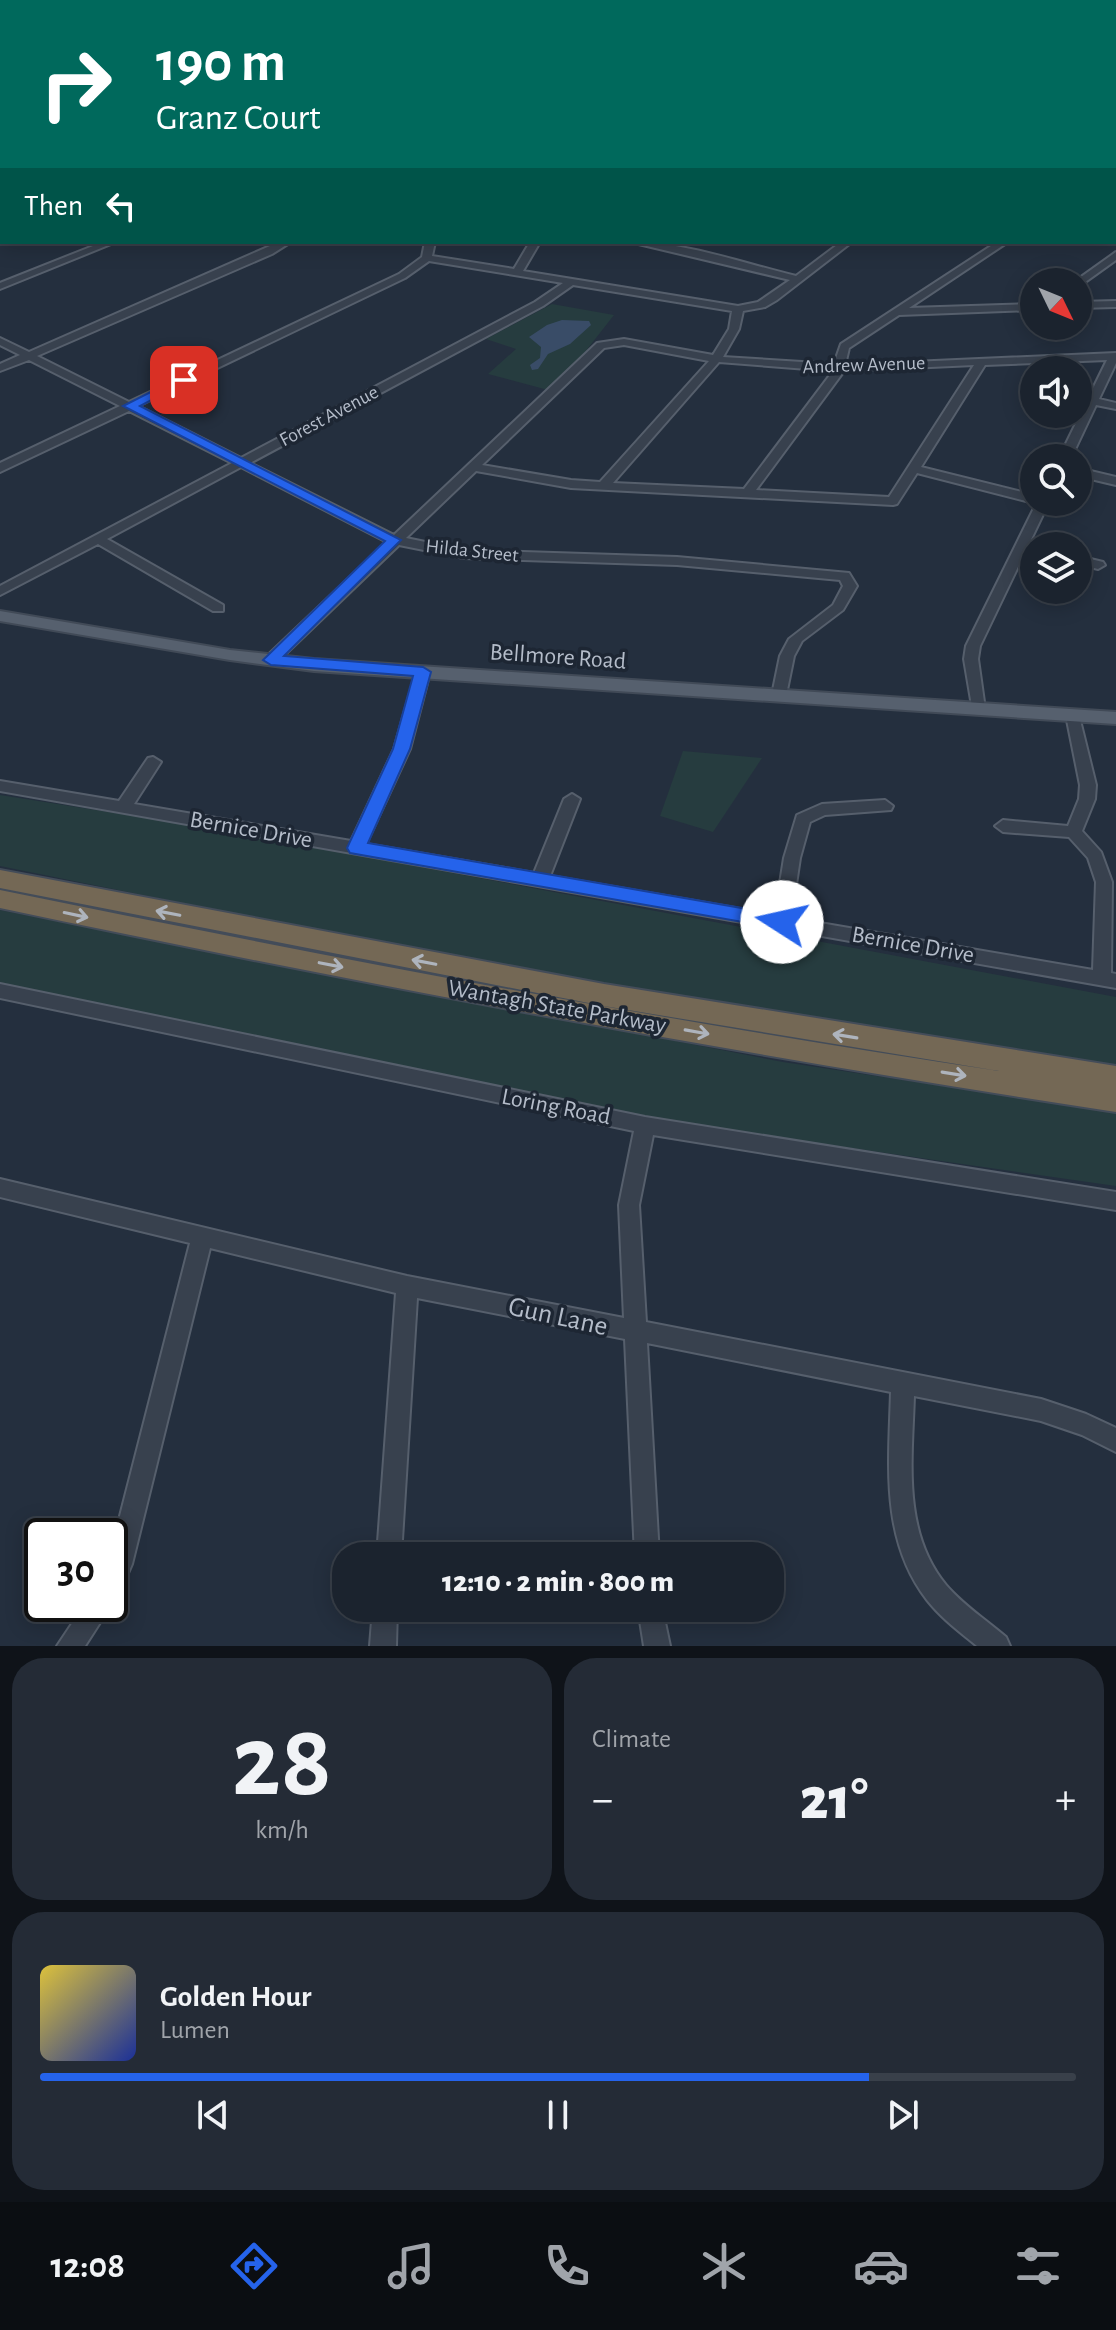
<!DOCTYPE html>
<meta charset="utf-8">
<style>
body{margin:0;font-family:"Alegreya Sans",sans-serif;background:#242b36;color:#f1f3f6;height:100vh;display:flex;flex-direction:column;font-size:30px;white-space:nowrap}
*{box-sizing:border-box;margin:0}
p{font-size:26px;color:#a0a4aa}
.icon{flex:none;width:44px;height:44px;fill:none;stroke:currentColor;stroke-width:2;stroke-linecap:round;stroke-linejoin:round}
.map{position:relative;height:1646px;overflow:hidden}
.side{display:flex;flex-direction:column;gap:12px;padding:12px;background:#0f1319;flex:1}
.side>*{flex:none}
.banner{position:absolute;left:0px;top:0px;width:1116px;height:244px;box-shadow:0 4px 20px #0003,0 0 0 2px #39404a;background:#00695c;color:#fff;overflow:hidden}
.needle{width:52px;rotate:133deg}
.buttons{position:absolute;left:1020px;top:268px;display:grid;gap:16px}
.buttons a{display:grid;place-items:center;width:72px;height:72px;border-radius:50%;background:#1b232e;box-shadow:0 4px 20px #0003,0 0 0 2px #39404a;font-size:40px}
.speed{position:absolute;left:24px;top:1518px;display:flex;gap:16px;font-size:40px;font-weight:700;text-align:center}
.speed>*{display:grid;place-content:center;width:104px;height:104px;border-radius:50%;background:#1b232e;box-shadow:0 4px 20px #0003,0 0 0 2px #39404a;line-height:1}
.speed .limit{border:4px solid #111;border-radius:12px;background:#fff;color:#111}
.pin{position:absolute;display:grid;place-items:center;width:68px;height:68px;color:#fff;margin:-34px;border-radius:16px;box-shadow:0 4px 12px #0006}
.me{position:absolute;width:88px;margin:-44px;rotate:280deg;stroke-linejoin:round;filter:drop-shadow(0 0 6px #0008)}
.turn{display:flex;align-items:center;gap:28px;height:168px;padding:0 24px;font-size:36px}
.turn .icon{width:104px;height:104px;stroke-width:2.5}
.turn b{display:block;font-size:56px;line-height:68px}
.then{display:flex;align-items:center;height:76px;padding:0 24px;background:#0003;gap:16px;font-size:30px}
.big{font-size:60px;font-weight:800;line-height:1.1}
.side .widget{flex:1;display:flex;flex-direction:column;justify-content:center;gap:12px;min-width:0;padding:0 28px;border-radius:32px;background:#242b36}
.side .dial{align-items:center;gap:0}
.dial b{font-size:104px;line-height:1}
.song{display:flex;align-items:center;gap:24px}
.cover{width:96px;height:96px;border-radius:12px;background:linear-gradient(135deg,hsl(50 70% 55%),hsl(230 70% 35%))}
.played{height:8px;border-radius:4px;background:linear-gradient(90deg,#2563eb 80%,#39404a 80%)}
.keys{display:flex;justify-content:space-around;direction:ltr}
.heat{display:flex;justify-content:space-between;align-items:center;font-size:44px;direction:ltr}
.side .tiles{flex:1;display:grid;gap:12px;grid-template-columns:1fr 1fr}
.widget:last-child{grid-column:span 2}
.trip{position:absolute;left:332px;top:1542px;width:452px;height:80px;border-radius:32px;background:#1b232e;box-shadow:0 4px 20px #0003,0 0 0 2px #39404a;font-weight:800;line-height:80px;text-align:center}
.menu{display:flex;height:128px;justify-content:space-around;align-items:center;background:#0b0e12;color:#a0a4aa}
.menu .icon{width:56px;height:56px}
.menu .selected{color:#2563eb}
.menu b{font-size:36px;color:#f1f3f6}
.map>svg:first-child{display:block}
.green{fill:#263c3f}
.water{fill:#394c67}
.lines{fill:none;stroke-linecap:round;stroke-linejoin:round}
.minor-casing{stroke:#565f6c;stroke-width:4}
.major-casing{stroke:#414a57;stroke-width:4}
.highway-casing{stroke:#434c59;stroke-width:4}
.minor{fill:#38414e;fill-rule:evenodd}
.major{fill:#56606e;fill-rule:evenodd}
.highway{fill:#746855;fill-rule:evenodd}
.oneway{stroke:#aeb4bd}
.route{fill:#2563eb;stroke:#184099;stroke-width:2}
.labels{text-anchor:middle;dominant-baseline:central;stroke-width:7;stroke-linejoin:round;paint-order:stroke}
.far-street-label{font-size:20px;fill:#b4bcc9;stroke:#1d2633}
.street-label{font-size:24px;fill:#b4bcc9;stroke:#1d2633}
.near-street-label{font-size:28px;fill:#b4bcc9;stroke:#1d2633}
</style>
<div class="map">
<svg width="1116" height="1646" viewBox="0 0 1116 1646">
<rect width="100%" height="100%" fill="#242f3e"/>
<g class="green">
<path d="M552 304 614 315 585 352 548 390 488 374 516 349 486 339Z"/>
<path d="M683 751 762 758 713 832 660 816Z"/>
<path d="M0 795 217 829 1116 997V1065C741 1016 370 941 0 866Z"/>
<path d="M0 910 381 986 497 1006 783 1062 1116 1112V1186L642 1118 0 984Z"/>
</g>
<path class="water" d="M562 320 589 321 591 325 570 344 548 354 538 369 532 370 530 365 540 358 541 347 529 337 547 325Z"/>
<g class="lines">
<g class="minor-casing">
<g id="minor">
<rect x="1114" y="38" width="2" height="4"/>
<rect x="0" y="52" width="2" height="5"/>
<rect x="0" y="70" width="2" height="4"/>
<path d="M0 165 2 166V172L0 171Z"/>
<path d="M1116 166V172L1114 173V167Z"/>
<path d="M1114 202 1116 203V209L1114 208Z"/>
<path d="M2 213V219L0 220V214Z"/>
<path d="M103 242H116L0 289V283Z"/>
<path d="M279 242H291L272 254 37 356 129 402 399 274 422 257 425 242H435L432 256 514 269 530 242H540L523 271 738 306 758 302 790 280 630 242C686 242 742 263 796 276L841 242H852L777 300 765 307 743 311 739 329 723 357 834 364 841 344 997 242H1008L909 308 1034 304V310L899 315 849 348 845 365 1116 353V363L1099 399 1116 403V409L1096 405 1071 458H1059L1107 360 985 365 921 467 1034 495V502H1037L1034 503 917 473 897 504 893 505 571 488 476 471 406 538 464 550 677 557 849 573 857 586 843 610 802 641 794 656 786 695 779 700 772 695 780 656 789 639 833 605 843 586 840 580 677 565 464 558 399 545 276 663H266L264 660 266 657 387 542 241 467 107 539 223 605V611H213L98 544 0 595V586L232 463 129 411 0 472V463L120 406 29 360 0 371V364L20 355 0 345V338L29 352ZM429 261 563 283 535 302 241 458 138 406 405 278ZM573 285 732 311 729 329 713 355 624 339 597 343 394 535 250 463 543 306ZM624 345 709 361 600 482 571 480 482 465 604 348ZM719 362 833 371 744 489 613 483ZM974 365 889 497 756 490 844 371Z"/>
<path d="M1116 252V260L1081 285 1078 286V282H1074Z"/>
<path d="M1116 301V307L1078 308V302Z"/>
<path d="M1078 468 1116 477V485L1078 476Z"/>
<path d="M1037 502H1049L980 646 978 659 985 709 978 714 973 712 964 659 966 646Z"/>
<path d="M1078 556 1103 562 1105 565 1098 569 1078 564Z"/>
<path d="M423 667 430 672 410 749 366 844 534 873 564 799 572 794 580 799 550 876 775 915 784 858 797 815 822 804 885 800 893 806 891 810 825 815 810 822 800 858 791 918 1093 970 1096 882 1088 858 1069 837 1003 832 995 826 1003 820 1068 826 1079 799 1080 785 1066 715 1073 710 1078 712 1096 785 1095 799 1082 831 1101 852 1112 882 1111 973 1116 974V988L0 791V781L119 801 148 758 153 757 161 762 134 804 351 841 394 749 416 672Z"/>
<path d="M0 984 645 1117 1116 1192V1210L653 1135 639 1205 646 1322 1041 1399 1086 1414 1116 1428V1452L1082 1435 1041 1421 914 1396C912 1460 902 1532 946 1585 963 1605 986 1620 1006 1637L1010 1646H977C960 1632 941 1618 927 1600 880 1539 889 1464 891 1392L647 1343 659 1556H635L625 1339 417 1298 401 1556H377L396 1293 210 1248 132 1564 119 1594 110 1597V1555L190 1243 0 1197V1179L407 1276 624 1318 619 1205 634 1131 0 998Z"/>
<path d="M110 1598 112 1604 85 1646H57L85 1604H110Z"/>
<path d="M373 1608H397L396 1646H370Z"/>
<path d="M638 1608H662L670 1646H644Z"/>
</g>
</g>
<g class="major-casing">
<g id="major">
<path d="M475 0H485L487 2H477Z"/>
<rect x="0" y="26" width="2" height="6"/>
<rect x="1114" y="138" width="2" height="6"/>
<path d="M0 611 230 650 314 659 1116 712V724L314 671 230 660 0 621Z"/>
</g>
</g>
<g class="highway-casing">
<path id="highway" d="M0 870 604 984 1116 1066V1112C742 1055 370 986 0 908V890C332 958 664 1021 999 1071L604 1006 0 888Z"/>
</g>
<use href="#minor" class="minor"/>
<use href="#major" class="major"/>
<use href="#highway" class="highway"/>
</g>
<defs><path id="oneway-shaft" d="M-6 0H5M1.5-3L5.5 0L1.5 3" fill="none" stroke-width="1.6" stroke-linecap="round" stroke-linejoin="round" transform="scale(2)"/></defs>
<g class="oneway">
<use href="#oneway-shaft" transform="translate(168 913) rotate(-169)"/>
<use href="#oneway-shaft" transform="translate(76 915) rotate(12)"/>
<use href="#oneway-shaft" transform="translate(424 962) rotate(-169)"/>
<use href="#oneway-shaft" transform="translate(331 965) rotate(11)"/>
<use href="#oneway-shaft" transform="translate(697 1032) rotate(10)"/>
<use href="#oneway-shaft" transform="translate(845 1036) rotate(-171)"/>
<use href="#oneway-shaft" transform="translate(954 1074) rotate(9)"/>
</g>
<path class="route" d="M180 377 190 380 140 406 401 540 284 656 423 667 431 672 410 749 368 843 782 915 789 917 792 922 789 927 782 929 350 853 347 848 393 749 413 676 271 665 263 660 385 541 123 406Z"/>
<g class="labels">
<g class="far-street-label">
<text transform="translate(864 365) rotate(-2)">Andrew Avenue</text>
<text transform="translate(329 416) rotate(-28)">Forest Avenue</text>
<text transform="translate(472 551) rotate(6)">Hilda Street</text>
</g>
<g class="street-label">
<text transform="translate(558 657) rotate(4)">Bellmore Road</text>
<text transform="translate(251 830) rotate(10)">Bernice Drive</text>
<text transform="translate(913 945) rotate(10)">Bernice Drive</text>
<text transform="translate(557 1007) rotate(10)">Wantagh State Parkway</text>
<text transform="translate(556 1107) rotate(11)">Loring Road</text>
</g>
<g class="near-street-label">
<text transform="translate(558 1317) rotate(12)">Gun Lane</text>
</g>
</g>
</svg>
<div class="buttons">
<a><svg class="needle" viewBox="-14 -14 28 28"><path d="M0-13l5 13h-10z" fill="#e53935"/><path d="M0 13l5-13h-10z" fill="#a0a4aa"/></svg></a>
<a><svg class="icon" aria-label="sound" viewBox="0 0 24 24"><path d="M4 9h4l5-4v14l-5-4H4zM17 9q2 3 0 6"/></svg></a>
<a><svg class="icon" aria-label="search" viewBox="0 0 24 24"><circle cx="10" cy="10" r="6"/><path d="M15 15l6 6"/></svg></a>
<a><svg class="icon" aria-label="layers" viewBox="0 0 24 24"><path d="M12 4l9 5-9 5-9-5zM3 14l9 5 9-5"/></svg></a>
</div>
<div class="speed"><div class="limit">30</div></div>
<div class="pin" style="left:184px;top:380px;background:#d93025"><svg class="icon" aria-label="arrive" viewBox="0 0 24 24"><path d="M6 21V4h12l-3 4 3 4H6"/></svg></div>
<svg class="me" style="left:782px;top:922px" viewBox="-20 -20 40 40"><circle r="19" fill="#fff"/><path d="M0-13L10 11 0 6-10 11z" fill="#2563eb"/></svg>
<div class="trip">12:10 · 2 min · 800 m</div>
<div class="banner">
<div class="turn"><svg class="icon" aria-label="right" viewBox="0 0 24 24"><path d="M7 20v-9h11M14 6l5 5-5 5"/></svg><div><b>190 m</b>Granz Court</div></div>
<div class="then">Then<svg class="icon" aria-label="left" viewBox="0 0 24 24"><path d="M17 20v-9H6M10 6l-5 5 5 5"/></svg></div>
</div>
</div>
<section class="side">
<div class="tiles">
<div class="widget dial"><b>28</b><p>km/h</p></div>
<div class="widget"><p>Climate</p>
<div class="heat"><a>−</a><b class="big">21°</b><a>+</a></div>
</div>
<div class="widget">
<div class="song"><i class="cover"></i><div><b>Golden Hour</b><p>Lumen</p></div></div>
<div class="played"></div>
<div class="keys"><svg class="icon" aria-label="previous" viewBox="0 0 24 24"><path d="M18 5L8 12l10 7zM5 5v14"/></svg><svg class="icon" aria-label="pause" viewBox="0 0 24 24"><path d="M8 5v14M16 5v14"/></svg><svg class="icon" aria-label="next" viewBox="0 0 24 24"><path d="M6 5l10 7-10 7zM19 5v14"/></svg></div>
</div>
</div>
</section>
<nav class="menu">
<b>12:08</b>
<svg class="icon selected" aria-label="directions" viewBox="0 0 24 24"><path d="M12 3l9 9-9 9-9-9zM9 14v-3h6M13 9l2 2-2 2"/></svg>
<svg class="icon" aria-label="music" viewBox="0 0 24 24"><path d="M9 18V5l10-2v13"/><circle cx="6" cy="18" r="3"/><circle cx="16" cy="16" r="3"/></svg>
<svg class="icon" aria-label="phone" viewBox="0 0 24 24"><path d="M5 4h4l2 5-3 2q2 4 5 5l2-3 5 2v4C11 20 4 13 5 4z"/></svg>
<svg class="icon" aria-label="climate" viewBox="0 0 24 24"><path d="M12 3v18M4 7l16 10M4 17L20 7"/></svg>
<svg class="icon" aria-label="car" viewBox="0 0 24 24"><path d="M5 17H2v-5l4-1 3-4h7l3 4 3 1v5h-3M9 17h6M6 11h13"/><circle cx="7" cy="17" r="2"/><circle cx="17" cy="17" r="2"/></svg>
<svg class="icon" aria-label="filters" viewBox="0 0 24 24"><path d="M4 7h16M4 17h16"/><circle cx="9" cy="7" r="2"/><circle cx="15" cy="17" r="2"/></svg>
</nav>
